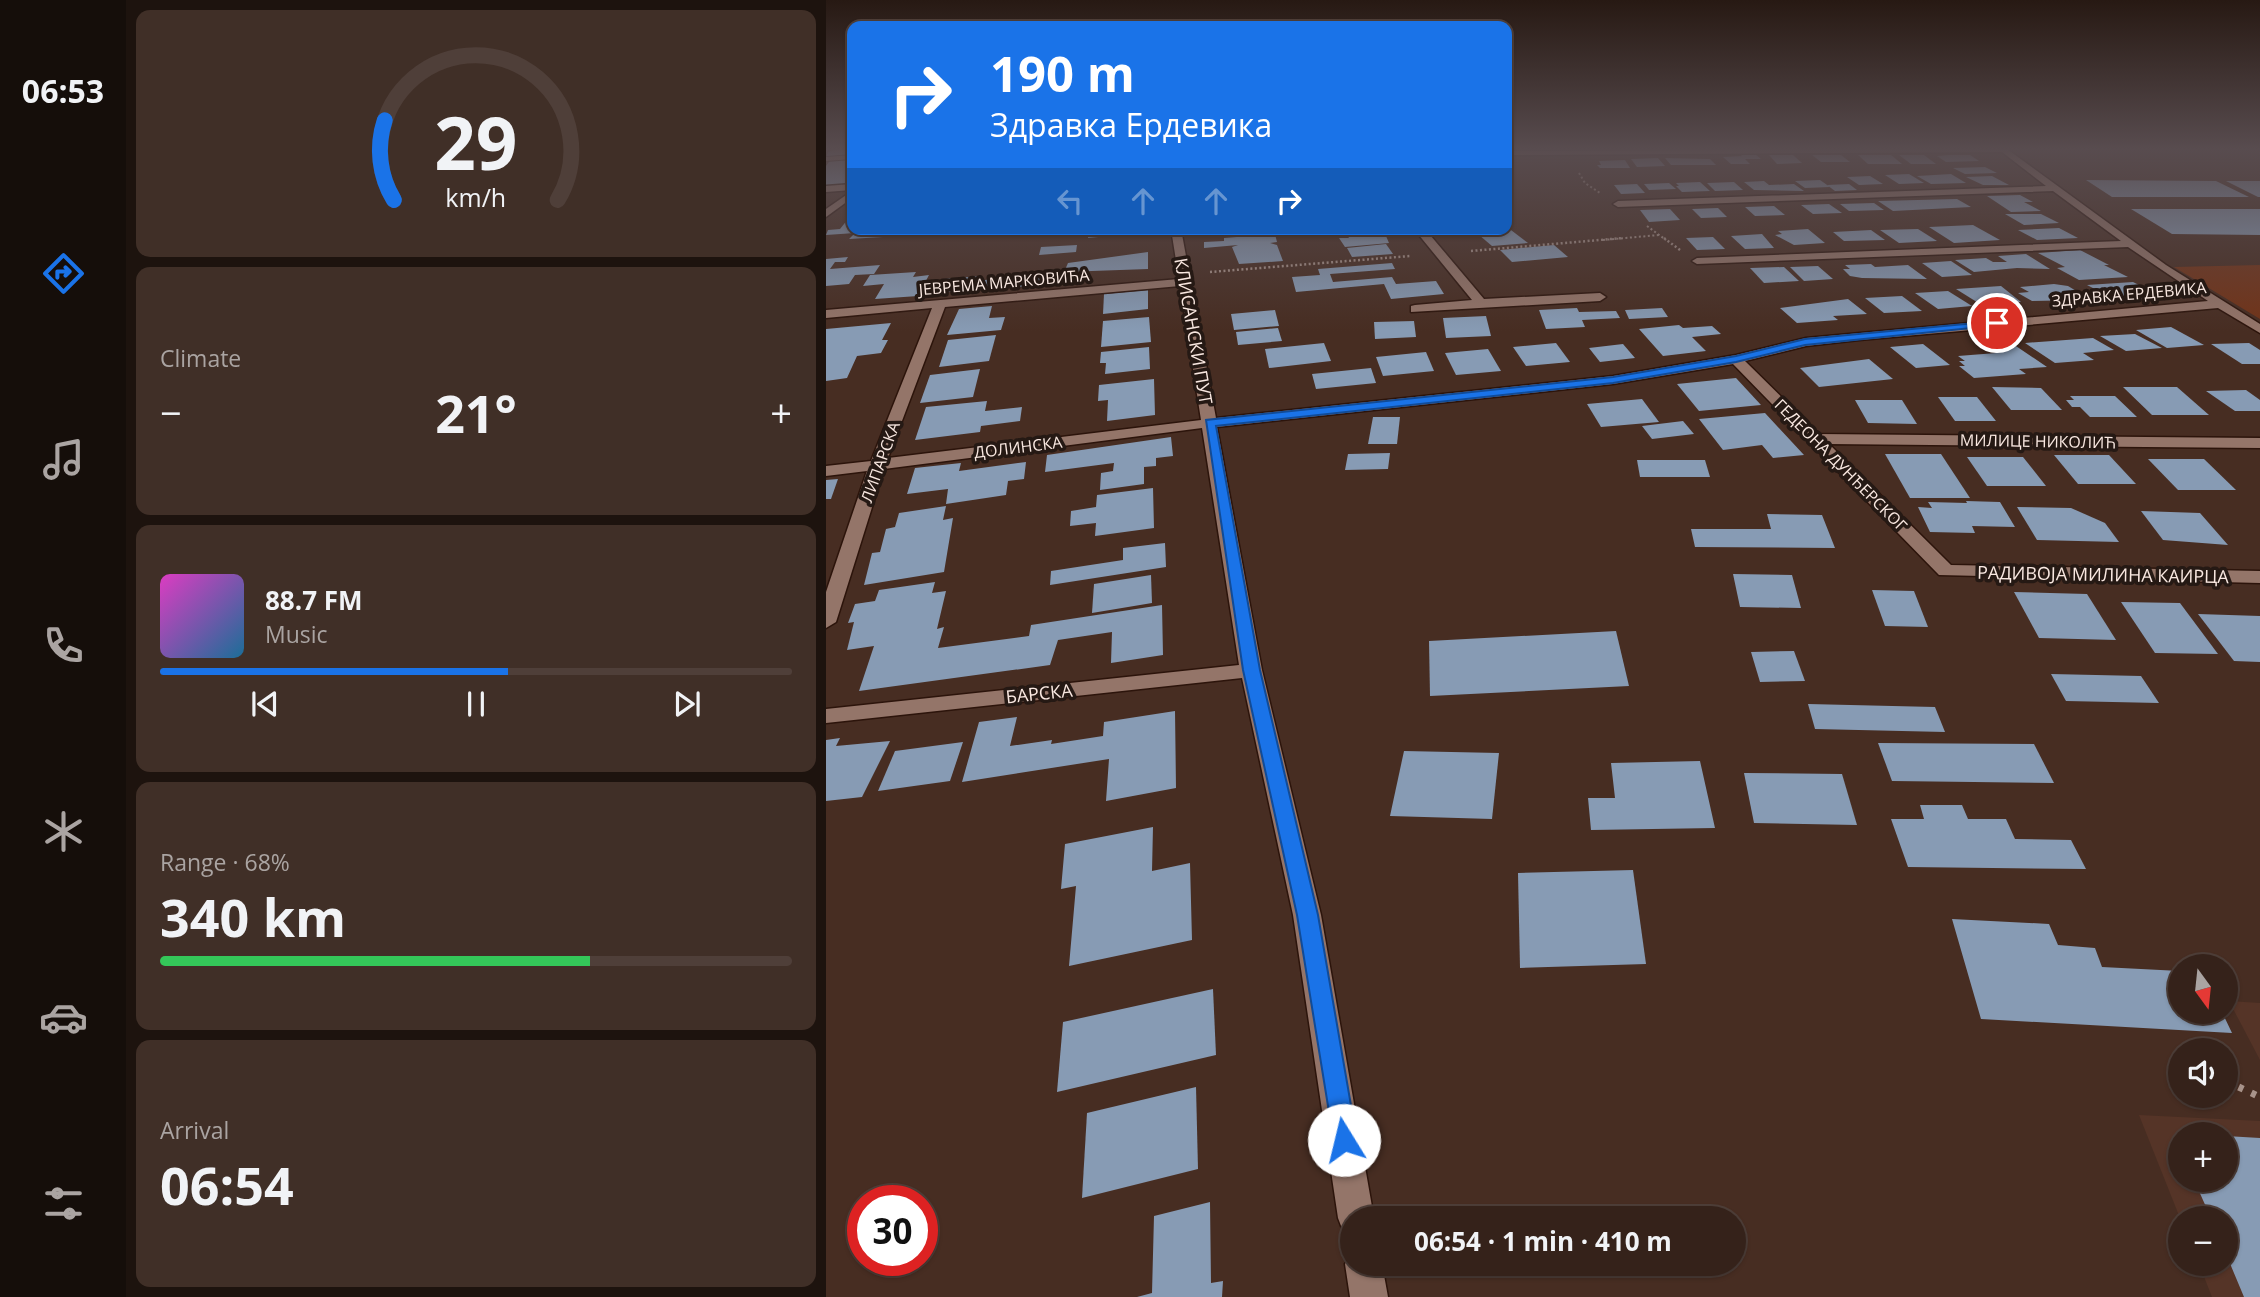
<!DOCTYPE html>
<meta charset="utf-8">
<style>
body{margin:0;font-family:"Open Sans",sans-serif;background:#402f27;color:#f1f3f6;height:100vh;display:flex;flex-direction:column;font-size:26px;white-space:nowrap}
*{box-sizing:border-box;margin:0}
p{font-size:23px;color:#aaa4a2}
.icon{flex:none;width:38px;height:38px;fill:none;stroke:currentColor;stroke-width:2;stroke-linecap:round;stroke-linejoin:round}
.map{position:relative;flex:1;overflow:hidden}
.details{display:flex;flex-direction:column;gap:10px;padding:10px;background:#1d130e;width:700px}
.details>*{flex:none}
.hud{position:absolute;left:21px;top:21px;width:665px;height:214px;border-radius:14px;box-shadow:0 2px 5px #0004,0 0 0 2px #4f3f39;background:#1a73e8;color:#fff;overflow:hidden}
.needle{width:46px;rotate:165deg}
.controls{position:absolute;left:1342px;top:954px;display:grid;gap:14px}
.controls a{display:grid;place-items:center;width:70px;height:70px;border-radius:50%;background:#35221a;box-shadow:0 2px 5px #0004,0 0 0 2px #4f3f39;font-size:35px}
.speed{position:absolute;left:21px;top:1185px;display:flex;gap:14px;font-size:35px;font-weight:700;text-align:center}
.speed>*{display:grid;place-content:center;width:91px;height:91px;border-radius:50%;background:#35221a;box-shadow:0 2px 5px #0004,0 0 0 2px #4f3f39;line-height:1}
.speed .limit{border:10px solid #d22;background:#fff;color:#111}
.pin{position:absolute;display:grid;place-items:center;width:60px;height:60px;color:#fff;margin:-30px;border:4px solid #fff;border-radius:50%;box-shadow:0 2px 7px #0007}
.me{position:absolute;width:77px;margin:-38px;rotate:351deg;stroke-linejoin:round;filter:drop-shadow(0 0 5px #0008)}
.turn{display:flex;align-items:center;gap:24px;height:147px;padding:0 28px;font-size:32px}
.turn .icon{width:91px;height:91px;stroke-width:2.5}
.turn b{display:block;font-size:49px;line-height:60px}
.lanes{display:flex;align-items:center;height:66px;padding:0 28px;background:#0003;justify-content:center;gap:35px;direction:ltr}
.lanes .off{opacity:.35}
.big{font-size:52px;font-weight:700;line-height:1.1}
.details .tile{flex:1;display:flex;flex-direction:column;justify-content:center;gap:10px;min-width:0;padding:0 24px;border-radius:14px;background:#402f27}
.details .dial{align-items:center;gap:0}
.dial svg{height:182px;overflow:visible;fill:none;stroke:#4f3f39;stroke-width:7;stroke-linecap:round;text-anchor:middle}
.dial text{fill:#f1f3f6;stroke:none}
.song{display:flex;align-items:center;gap:21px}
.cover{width:84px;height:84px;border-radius:10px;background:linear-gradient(135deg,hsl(310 70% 55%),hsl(200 70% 35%))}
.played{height:7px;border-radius:4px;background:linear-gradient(90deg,#1a73e8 55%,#4f3f39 55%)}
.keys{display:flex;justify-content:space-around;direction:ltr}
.heat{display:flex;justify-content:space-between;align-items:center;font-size:38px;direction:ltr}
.charge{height:10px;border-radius:5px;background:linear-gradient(90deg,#34c759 68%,#4f3f39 0)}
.trip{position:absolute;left:514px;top:1206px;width:406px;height:70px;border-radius:35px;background:#35221a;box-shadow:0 2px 5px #0004,0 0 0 2px #4f3f39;font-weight:700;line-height:70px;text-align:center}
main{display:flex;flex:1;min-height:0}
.menu{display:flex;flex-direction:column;width:126px;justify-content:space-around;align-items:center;background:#150e0a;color:#aaa4a2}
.menu .icon{width:49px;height:49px}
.menu .current{color:#1a73e8}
.menu b{font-size:32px;color:#f1f3f6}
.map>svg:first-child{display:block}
.built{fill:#553427;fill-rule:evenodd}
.green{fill:#713318}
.building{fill:#879bb4}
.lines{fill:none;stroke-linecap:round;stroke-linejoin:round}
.lane-casing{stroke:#2c140b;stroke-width:2}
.street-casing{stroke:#2c140b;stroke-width:3}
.path-far2{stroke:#a8938a;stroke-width:2;stroke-dasharray:2 2.5;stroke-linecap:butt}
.path-far1{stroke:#a8938a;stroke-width:2.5;stroke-dasharray:2 2.5;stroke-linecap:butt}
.path{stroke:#a8938a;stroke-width:7;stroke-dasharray:5 9;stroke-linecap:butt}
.lane{fill:#947569;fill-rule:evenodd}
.street{fill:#947569;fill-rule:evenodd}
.route{fill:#1a73e8;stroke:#114b97;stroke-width:2}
.labels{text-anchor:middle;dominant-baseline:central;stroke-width:7;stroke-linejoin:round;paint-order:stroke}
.far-street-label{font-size:16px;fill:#f9e8e1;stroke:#251914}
.street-label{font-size:18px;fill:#f9e8e1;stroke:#251914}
</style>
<main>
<nav class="menu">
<b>06:53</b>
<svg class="icon current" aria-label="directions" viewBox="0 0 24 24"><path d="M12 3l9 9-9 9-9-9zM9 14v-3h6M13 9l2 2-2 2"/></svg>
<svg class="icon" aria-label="music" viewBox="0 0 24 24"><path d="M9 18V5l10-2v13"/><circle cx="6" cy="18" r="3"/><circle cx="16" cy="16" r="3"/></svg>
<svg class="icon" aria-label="phone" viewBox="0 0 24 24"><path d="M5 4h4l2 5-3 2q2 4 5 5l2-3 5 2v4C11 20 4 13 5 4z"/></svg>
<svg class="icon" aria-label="climate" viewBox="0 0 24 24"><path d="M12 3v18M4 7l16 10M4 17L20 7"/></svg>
<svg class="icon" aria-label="car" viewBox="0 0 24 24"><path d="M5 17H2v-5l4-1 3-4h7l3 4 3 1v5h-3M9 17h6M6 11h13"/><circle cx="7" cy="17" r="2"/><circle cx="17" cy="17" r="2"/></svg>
<svg class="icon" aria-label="filters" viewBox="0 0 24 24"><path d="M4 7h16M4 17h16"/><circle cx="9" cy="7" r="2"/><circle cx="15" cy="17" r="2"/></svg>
</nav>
<section class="details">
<div class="tile dial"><svg viewBox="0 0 100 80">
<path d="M14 69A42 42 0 1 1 86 69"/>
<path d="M14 69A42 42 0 0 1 10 34" stroke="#1a73e8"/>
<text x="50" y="56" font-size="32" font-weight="700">29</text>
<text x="50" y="72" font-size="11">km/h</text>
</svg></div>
<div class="tile"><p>Climate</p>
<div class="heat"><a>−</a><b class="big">21°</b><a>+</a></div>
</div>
<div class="tile">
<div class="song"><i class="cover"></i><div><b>88.7 FM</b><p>Music</p></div></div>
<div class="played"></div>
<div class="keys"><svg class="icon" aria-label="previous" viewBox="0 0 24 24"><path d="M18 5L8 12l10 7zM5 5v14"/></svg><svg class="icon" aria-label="pause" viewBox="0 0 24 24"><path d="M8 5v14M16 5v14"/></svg><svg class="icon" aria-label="next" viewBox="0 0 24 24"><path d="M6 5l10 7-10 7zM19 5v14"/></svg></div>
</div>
<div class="tile"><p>Range · 68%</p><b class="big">340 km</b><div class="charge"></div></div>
<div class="tile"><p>Arrival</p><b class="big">06:54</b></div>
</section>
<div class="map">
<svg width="1434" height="1297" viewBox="0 0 1434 1297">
<rect width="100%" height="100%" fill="#472d22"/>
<g class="built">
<path d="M1403 1001 1434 1003V1060Z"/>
<path d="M1313 1115 1434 1121V1297H1386L1373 1264H1400V1218H1354ZM1354 1134H1400V1180H1354Z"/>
</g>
<path class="green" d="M1434 265V319L1348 267Z"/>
<g class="building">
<path d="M13 149H26V156L0 158 2 152Z"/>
<path d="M914 154H929L935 159H919L924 164H905L897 157 916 156Z"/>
<path d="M943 155H967L976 163 951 164Z"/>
<path d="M986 155H1015L1024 162H995Z"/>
<path d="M1032 155H1065L1076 164H1042Z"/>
<path d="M1073 155H1098L1110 164H1085Z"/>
<path d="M1122 155H1144L1153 161 1120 162 1111 156Z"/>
<path d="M26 158 25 184 0 187V166L5 159Z"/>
<path d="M832 158 839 166 811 167 805 159Z"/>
<path d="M839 158 884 159 890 165H845Z"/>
<path d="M799 160 804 168H774L771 165H775L773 161Z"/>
<path d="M1159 167 1171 173 1139 174 1127 168Z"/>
<path d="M1083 174 1098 183 1073 184 1059 175Z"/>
<path d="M1125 174 1140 183 1105 184 1091 176Z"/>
<path d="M1044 176 1057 184 1033 185 1021 177Z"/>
<path d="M1166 176 1183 185H1157L1140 177Z"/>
<path d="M994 180 1004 187 979 188 969 181Z"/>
<path d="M1260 180 1390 181 1423 197H1286Z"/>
<path d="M938 181 943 185 968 184 978 191 928 190 918 182Z"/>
<path d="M1400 181H1434V197H1432Z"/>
<path d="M874 182 884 191 856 192 850 186H853L850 183Z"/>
<path d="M908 182 917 190 889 191 881 183Z"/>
<path d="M843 183 850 189 823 190 818 184Z"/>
<path d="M811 184 819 193 795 194 788 185Z"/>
<path d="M1023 184 1031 190 1009 191 1001 185Z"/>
<path d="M1194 195 1207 202H1198L1215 211 1185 212 1161 196Z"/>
<path d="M1131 199 1145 207 1067 211 1052 201Z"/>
<path d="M1048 203 1058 210 1023 211 1014 204Z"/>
<path d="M1003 204 1016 213 987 214 975 205Z"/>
<path d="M948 206 959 215 929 216 919 207Z"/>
<path d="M892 208 901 217 875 218 866 209Z"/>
<path d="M844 209 854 220 823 222 814 210Z"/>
<path d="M1305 209H1434V235L1346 234Z"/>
<path d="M1179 214H1215L1233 223 1198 225Z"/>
<path d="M22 219H26V229H79L74 236 23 239 29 233 0 235 2 230 14 229Z"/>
<path d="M1147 225 1174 240 1128 243 1103 227Z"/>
<path d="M681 227 702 243 666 246 646 229Z"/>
<path d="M1233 228 1252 238 1211 240 1192 230Z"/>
<path d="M256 229H303V234L262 238 263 232H256Z"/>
<path d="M395 229H431L432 234 396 237Z"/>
<path d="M557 229 563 243 519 247 513 238H523L518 230Z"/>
<path d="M982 229 999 243 968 245 949 235 956 234 952 231Z"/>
<path d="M1092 229 1111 241 1073 243 1054 230Z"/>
<path d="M1045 230 1059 240 1018 241 1007 232Z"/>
<path d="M449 234 451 242 444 243 451 245 457 261 413 264 406 247 412 245 378 248V242L398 241V238Z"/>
<path d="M936 234 948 248 919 249 905 236Z"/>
<path d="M887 237 899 249 871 250 860 238Z"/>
<path d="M560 244 567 254 526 257 521 248Z"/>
<path d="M251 245 250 252 213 255 215 247Z"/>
<path d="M728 245 742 257 686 262 674 250Z"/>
<path d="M1254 250 1283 265H1278L1302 277 1253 280 1231 268 1239 267 1212 253Z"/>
<path d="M322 252V269L238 272 242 263Z"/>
<path d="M1200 254 1224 269 1191 268 1148 272 1129 260 1160 258 1167 262H1181L1172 256Z"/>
<path d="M22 257 19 262H9L4 269 54 265 48 274 29 275 23 284 0 286V259Z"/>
<path d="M1125 261 1146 275 1116 277 1096 263Z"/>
<path d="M566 263 569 269 504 274 507 282 566 277 570 284 610 281 618 294 565 299 558 284 470 292 466 277 494 275 492 269Z"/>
<path d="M1045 264 1049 267 1082 265 1101 279 1036 278 1024 276 1017 269H1024L1019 265Z"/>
<path d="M992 266 1007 279 978 281 964 267Z"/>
<path d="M958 267 973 281 938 283 924 268Z"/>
<path d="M232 271 229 284 155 290 159 280Z"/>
<path d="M90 272 87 277 103 275 92 296 49 299 58 284 37 286 44 275Z"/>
<path d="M156 276 151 289 111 293 117 279Z"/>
<path d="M1307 282 1339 298 1292 301 1261 285Z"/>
<path d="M1228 284 1242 286 1257 295H1249L1258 300 1206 301 1192 293 1203 292 1194 287Z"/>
<path d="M1175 286 1195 302 1154 304 1130 289Z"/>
<path d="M322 290V309L277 314 278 294Z"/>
<path d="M1122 291 1146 306 1112 309 1089 293Z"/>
<path d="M1076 296 1096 311 1058 313 1039 298Z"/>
<path d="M1022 299 1041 314 1007 316 1012 320 971 323 954 308Z"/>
<path d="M166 306 163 318 179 317 175 330 121 335 133 309Z"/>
<path d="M751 308 753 312 790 311 794 318 756 320 759 327 720 329 713 310Z"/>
<path d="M836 308 842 317 803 319 799 310Z"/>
<path d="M449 310 453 326 408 330 405 314Z"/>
<path d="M660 316 665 336 620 338 617 318Z"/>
<path d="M323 317 325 342 275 347 277 321Z"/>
<path d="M588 321 590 337 549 339 548 322Z"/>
<path d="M65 323 56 340H62L55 353 31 356 21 378 0 381V329Z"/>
<path d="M853 325 857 328 886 326 895 334 866 337 880 351 837 356 813 329Z"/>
<path d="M1345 327 1378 345 1341 348 1310 330Z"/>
<path d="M452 328 456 341 412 345 410 332Z"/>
<path d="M1309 334 1336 348 1300 351 1274 336Z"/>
<path d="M170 335 163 361 113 367 122 340Z"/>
<path d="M1267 338 1288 350 1257 353 1268 360 1229 363 1199 343Z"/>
<path d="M1184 342 1221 367 1193 369 1200 374 1148 378 1133 366H1139L1133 361H1139L1132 356 1170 353 1157 344Z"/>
<path d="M498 343 505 361 443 368 439 349Z"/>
<path d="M730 343 744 362 700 366 687 347Z"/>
<path d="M1423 343 1434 350V364H1416L1385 344Z"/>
<path d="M797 344 809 358 774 362 763 348Z"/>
<path d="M1097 344 1124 365 1090 368 1064 347Z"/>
<path d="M323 347 324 369 279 374 280 363H274L275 352Z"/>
<path d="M662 349 675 371 630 375 619 353Z"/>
<path d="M600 352 608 371 557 376 550 357Z"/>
<path d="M1043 359 1067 379 993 387 974 368Z"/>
<path d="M545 368 550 383 490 389 486 374Z"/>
<path d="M154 369 147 397 94 403 104 375Z"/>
<path d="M910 378 935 405 873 411 851 384Z"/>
<path d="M328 379 329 415 281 421 282 400 272 401 273 385Z"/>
<path d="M1166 387 1215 388 1236 410H1185Z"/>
<path d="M1297 387H1351L1383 415H1326Z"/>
<path d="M1420 390 1434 400V411H1409L1380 391Z"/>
<path d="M1244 396H1289L1311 417H1264L1254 407H1246L1240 400H1248Z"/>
<path d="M1112 397H1151L1170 421H1129Z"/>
<path d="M816 399 833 422 775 427 761 404Z"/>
<path d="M1029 400H1076L1091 424 1042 423Z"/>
<path d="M161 401 159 411 196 407 194 421 155 426 154 432 89 440 100 407Z"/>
<path d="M939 413 978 455 947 458 936 445 897 450 873 419Z"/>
<path d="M547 417H574L571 444H542Z"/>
<path d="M857 421 868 434 826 439 816 426Z"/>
<path d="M345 437 347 456 330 458V466L318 467V484L274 490 275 473 287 471 288 463 219 472 221 455Z"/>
<path d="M564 453 562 469 519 470 522 454Z"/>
<path d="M1059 454H1115L1144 498H1084Z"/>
<path d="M1228 455H1283L1310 484H1252Z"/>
<path d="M1141 457H1197L1220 486H1161Z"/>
<path d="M1322 459H1378L1410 490H1352Z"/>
<path d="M811 460H879L884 477H814Z"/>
<path d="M200 462 198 479 182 481 180 495 120 504 122 489 81 494 89 468 135 463 133 471Z"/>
<path d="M12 479 5 499H0V480Z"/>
<path d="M327 488 328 528 269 536 270 523 244 526 245 511 270 507 271 495Z"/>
<path d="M1140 501 1174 502 1189 527 1146 526 1149 533 1104 532 1092 507 1106 508 1102 502 1141 503Z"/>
<path d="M120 506 117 520 127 518 118 572 38 585 46 553 54 552 60 529 69 527 73 513Z"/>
<path d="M1191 507 1245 508 1279 523 1293 542 1211 540Z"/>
<path d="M1315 511 1374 513 1402 545 1337 540Z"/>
<path d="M941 514 996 515 1009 548 869 547 865 529H945Z"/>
<path d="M339 543 340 567 224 585 225 571 297 560V548Z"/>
<path d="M907 574 966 575 975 608 914 607Z"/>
<path d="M325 575 326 603 266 613 268 584Z"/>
<path d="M109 582 106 593 120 591 111 629 118 627 112 648 203 636 205 625 336 605 337 655 285 663 286 632 232 640 224 665 33 691 48 646 21 650 28 622 22 623 29 604 49 601 53 590Z"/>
<path d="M1046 590 1088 591 1102 627 1059 626Z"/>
<path d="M1188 592 1261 594 1290 640 1213 638Z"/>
<path d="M1295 602 1354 603 1392 654 1329 653Z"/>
<path d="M1372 614 1434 616V662L1408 661Z"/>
<path d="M790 631 803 686 604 696 603 641Z"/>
<path d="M968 651 979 681 934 682 925 652Z"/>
<path d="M1225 674 1315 676 1333 703 1240 701Z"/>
<path d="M982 704 1109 707 1119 732 989 729Z"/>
<path d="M349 711 350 788 280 801 283 759 136 782 153 722 191 717 184 746 226 740 225 744 277 736 278 722Z"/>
<path d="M14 738 10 746 64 741 36 797 0 801V740Z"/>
<path d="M137 742 124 781 52 791 69 751Z"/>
<path d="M1052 743 1208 744 1228 783 1066 781Z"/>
<path d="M578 751 673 753 666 819 564 816Z"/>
<path d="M874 761 889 828 765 830 762 798H789L785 763Z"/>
<path d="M918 773 1016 774 1031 825 928 823Z"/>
<path d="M1094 805H1136L1142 819H1180L1189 839 1245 840 1260 869 1082 867 1065 819H1098Z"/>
<path d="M327 827 326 871 364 863 366 940 243 966 250 886 235 889 239 844Z"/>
<path d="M807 870 820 964 694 968 692 873Z"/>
<path d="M1126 919 1223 924 1232 945 1269 948 1276 967 1354 971V1012H1396L1406 1033 1155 1019Z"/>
<path d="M387 989 390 1055 231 1092 237 1022Z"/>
<path d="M370 1087 372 1169 256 1198 261 1113Z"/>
<path d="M1400 1136 1434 1138V1297H1418L1400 1254V1218H1385L1368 1180H1400Z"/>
<path d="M384 1202 385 1283 397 1281 396 1297H311L326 1293 328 1216Z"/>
</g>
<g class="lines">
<g class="lane-casing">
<path id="lane" d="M26 155V159L0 161V157Z"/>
</g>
<g class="street-casing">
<g id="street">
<path d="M1181 149 1340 265 1434 324V333L1392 308 1033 340 980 346 919 361 993 434 1434 438V448L1003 444 1125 565 1434 571V583L1113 575 907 364 787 384 391 427 436 670 495 915 548 1218H527V1235L517 1231 512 1218 467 915 416 678 0 723V709L413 665 376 428 58 469 10 622 0 628V592L41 471 0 476V466L45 461 106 308 0 318V310L353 279 345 229H355L390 418 787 376 910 355 980 338 1382 301 1302 247 871 264 866 261 871 258 1295 241 1227 191 792 207 787 204 792 201 1220 186 1176 152 681 155V151ZM354 286 375 420 62 458 119 307Z"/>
<path d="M26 184V190L0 192V186Z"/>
<path d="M26 191V198L0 217V209Z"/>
<path d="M588 229H599L658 299 774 293 780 297 774 301 585 312V306L589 305 646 300Z"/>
<path d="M527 1250V1264H556L562 1297H524L519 1264Z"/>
</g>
</g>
<g class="path-far2">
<path d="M753 173 759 183 774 193"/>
<path d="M821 226 840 240"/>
<path d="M777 240 833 235"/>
</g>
<g class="path-far1">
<path d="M838 238 854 250"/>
<path d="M645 251 797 238"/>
<path d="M384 272 584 256"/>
</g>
<path class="path" d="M1400 1081 1434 1097"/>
<use href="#lane" class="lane"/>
<use href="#street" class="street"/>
</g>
<linearGradient id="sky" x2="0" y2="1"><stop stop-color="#271913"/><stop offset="0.45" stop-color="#584c4f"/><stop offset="1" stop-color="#584c4f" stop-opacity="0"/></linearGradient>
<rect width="1434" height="331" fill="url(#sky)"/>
<path class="route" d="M1171 321 1175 325 979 345 910 362 787 383 390 426 434 670 492 915 531 1140 527 1149 518 1153 509 1149 471 915 417 670 380 420 787 377 910 356 979 339Z"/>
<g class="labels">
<g class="far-street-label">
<text transform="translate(178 282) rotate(-5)">ЈЕВРЕМА МАРКОВИЋА</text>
<text transform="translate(1303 294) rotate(-5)">ЗДРАВКА ЕРДЕВИКА</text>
<text transform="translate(1212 441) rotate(1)">МИЛИЦЕ НИКОЛИЋ</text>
<text transform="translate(192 447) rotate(-7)">ДОЛИНСКА</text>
<text transform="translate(54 462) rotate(-70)">ЛИПАРСКА</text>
<text transform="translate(1015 465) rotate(45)">ГЕДЕОНА ДУНЂЕРСКОГ</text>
</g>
<g class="street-label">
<text transform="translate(368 331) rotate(80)">КЛИСАНСКИ ПУТ</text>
<text transform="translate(1277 574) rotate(1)">РАДИВОЈА МИЛИНА КАИРЦА</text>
<text transform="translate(213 693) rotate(-6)">БАРСКА</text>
</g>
</g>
</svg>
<div class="controls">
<a><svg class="needle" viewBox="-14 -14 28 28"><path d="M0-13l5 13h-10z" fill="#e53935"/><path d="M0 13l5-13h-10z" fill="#aaa4a2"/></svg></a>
<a><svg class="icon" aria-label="sound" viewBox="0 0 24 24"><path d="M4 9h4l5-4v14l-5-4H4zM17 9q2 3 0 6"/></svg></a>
<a>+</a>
<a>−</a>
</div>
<div class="speed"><div class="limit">30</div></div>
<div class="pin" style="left:1171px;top:323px;background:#d93025"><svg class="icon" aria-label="arrive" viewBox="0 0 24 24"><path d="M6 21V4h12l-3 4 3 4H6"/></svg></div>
<svg class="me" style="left:518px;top:1140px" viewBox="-20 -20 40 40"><circle r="19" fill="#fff"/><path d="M0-13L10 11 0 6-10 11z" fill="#1a73e8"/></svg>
<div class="trip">06:54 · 1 min · 410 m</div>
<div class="hud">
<div class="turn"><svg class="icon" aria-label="right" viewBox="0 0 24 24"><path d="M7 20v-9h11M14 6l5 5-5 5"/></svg><div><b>190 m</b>Здравка Ердевика</div></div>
<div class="lanes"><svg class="icon off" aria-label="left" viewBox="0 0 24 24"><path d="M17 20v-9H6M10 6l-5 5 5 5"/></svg><svg class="icon off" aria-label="ahead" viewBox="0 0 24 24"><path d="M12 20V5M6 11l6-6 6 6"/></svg><svg class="icon off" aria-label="ahead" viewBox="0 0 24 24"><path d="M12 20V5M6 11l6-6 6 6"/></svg><svg class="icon" aria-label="right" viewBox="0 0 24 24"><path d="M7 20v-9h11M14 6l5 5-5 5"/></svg></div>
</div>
</div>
</main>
